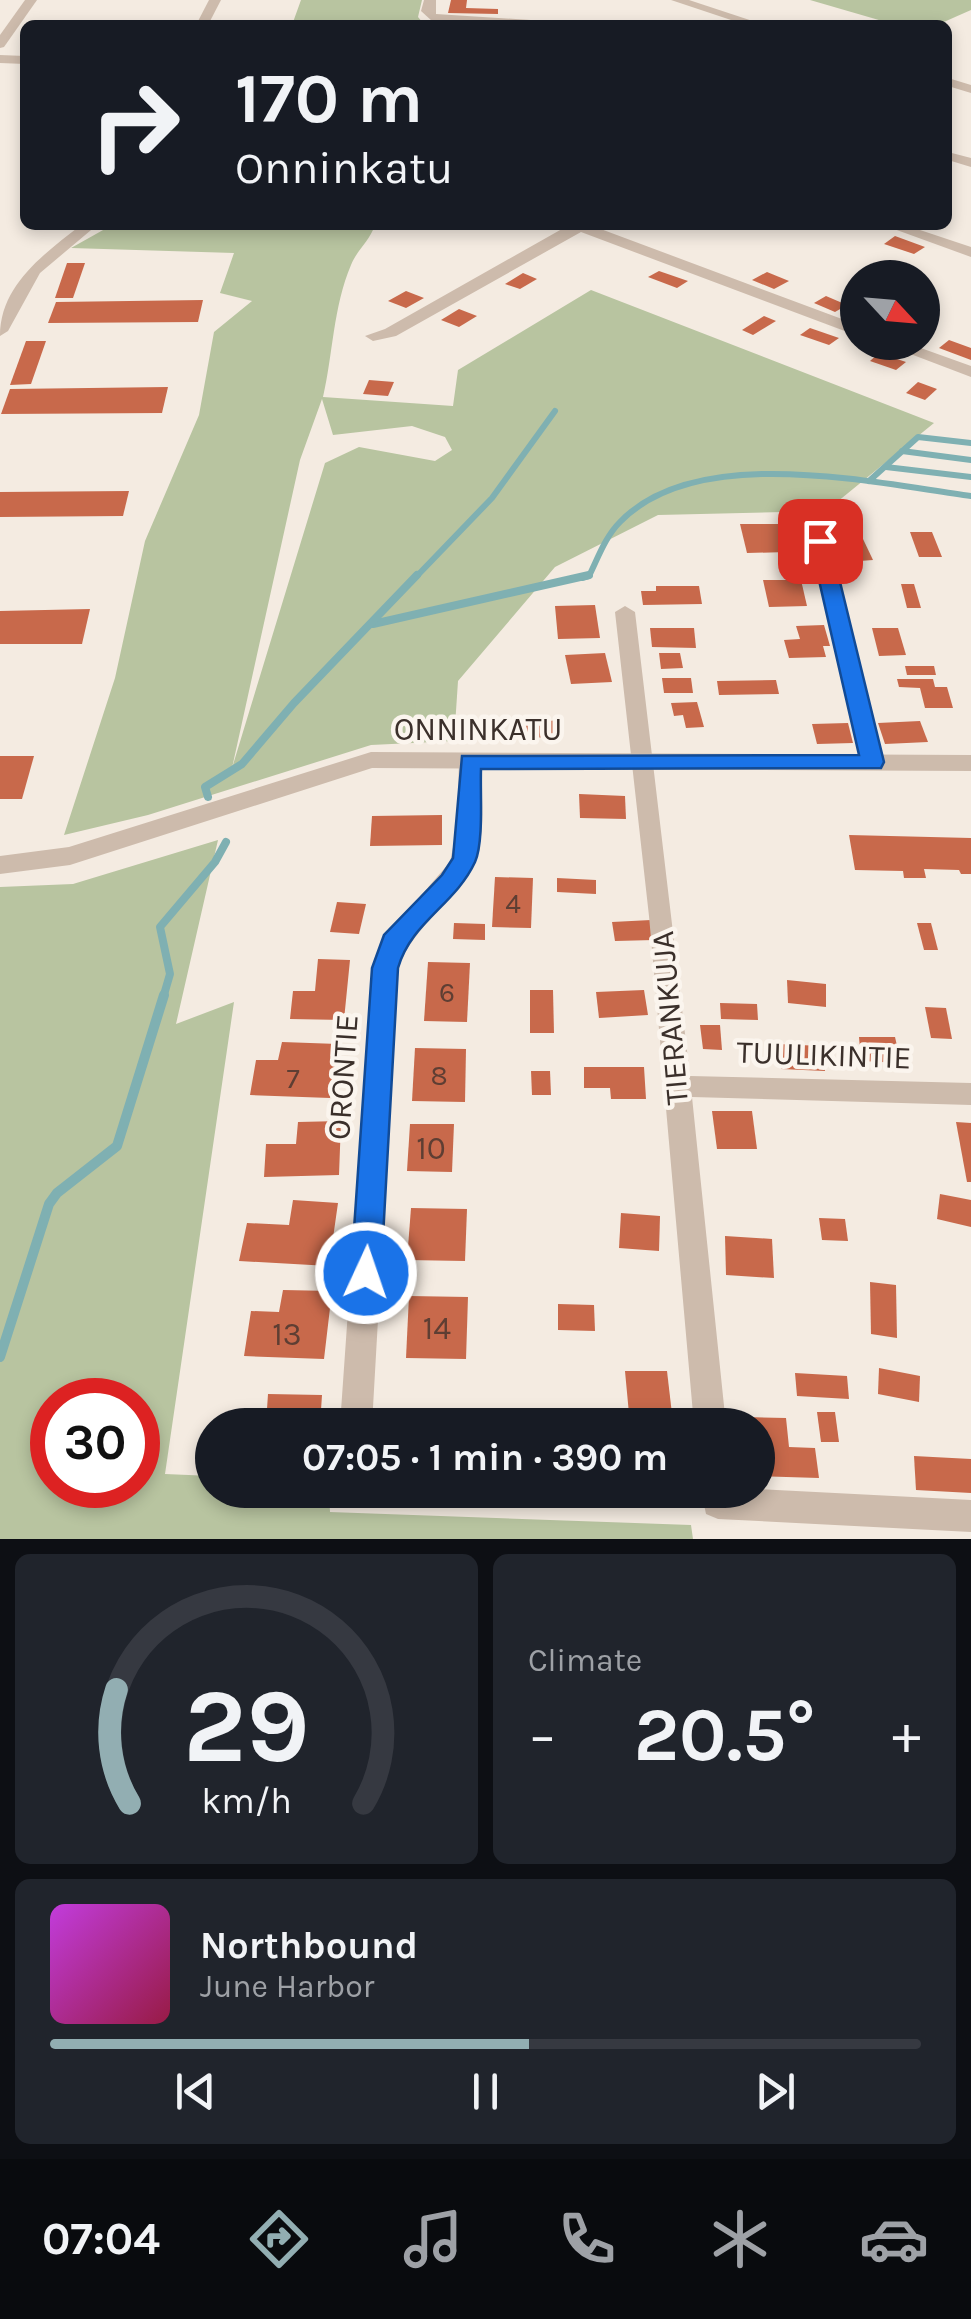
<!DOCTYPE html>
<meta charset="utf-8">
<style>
body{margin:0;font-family:Karla,sans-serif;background:#20242c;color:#f1f3f6;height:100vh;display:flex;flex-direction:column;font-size:38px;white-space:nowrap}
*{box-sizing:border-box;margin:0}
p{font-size:32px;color:#9ea1a6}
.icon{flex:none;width:55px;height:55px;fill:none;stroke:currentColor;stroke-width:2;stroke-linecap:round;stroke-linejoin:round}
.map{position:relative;height:1539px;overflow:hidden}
.details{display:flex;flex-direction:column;gap:15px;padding:15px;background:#0d0f14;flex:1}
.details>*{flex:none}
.hud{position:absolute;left:20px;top:20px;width:932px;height:210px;border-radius:15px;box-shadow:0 5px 15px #0003;background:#171b24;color:#f1f3f6;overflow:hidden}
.needle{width:65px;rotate:116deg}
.controls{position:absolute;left:840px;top:260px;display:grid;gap:20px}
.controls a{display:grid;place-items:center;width:100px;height:100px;border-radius:50%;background:#171b24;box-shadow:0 5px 15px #0003;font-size:50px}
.speed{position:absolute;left:30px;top:1378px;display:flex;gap:20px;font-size:50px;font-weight:700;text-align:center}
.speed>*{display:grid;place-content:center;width:130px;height:130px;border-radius:50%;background:#171b24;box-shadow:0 5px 15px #0003;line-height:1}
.speed .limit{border:15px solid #d22;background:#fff;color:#111}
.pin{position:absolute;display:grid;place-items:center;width:85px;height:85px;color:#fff;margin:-42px;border-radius:20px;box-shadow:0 5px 15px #0006}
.me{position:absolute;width:110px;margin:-55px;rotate:3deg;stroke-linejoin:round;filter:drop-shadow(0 0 8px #0008)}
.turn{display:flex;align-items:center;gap:35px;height:210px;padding:0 50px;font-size:45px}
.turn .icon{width:130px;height:130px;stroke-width:2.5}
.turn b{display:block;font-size:70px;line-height:85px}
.big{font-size:75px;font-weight:700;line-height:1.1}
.details .tile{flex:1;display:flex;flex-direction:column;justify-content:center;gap:15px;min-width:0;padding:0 35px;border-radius:15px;background:#20242c}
.details .dial{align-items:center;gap:0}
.dial svg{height:260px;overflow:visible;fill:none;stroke:#363941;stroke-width:7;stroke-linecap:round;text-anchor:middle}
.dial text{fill:#f1f3f6;stroke:none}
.song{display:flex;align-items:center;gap:30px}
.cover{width:120px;height:120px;border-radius:15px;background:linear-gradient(135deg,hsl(290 70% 55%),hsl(340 70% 35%))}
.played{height:10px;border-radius:5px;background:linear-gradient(90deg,#92aeb2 55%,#363941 55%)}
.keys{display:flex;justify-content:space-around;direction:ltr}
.heat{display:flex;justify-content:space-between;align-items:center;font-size:55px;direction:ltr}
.details .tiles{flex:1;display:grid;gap:15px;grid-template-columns:1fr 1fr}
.tile:last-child{grid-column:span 2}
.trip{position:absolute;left:195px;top:1408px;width:580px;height:100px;border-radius:50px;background:#171b24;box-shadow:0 5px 15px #0003;font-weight:700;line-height:100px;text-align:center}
.tab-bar{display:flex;height:160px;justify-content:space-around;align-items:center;background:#090b0e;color:#9ea1a6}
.tab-bar .icon{width:70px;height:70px}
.tab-bar .current{color:#92aeb2}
.tab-bar b{font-size:45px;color:#f1f3f6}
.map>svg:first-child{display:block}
.green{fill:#b8c4a0;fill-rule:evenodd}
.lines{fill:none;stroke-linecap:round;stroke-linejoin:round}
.stream-far2{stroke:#7fb0b2;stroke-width:6}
.stream-far1{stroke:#7fb0b2;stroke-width:8}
.stream{stroke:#7fb0b2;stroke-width:10}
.building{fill:#c8694b}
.minor{fill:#cdbbac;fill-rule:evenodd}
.tertiary{fill:#cdbbac;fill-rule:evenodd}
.route{fill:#1a73e8;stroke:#114b97;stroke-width:2.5}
.labels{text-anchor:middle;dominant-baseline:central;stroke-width:9;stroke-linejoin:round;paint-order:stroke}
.number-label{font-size:28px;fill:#5e3e33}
.street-label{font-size:32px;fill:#3b302b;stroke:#fbf5ee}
.near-number-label{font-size:32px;fill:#5e3e33}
</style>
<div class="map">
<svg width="971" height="1539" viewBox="0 0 971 1539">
<rect width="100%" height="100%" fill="#f4ebe1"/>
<g class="green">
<path d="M301 0H422L418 17 423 23 292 25Z"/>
<path d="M810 0H971V10L937 25H896Z"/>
<path d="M112 225H375C369 242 357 250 351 265 333 307 333 355 323 397L453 406 458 370 591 290 934 423 826 511 658 515 555 567 458 681 454 741 371 745 148 815 64 835 115 678 145 541 199 415 214 332 252 301 220 293 234 253 71 248ZM322 399 333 435 412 426 445 437 452 450 435 461 359 447 325 463 232 768 300 460Z"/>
<path d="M218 840 176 1024 234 1002 165 1474 212 1476V1490H329L330 1512 691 1525 693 1539H0V887L73 884ZM52 1400H138V1485H52Z"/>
</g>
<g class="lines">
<g class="stream-far2">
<path d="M902 451 971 460"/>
<path d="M886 467 971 477"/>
<path d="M869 481 918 437 971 443"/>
<path d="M415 578 492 498 555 411"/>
<path d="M582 578 589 576C598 558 605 537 620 522 697 442 873 483 971 496"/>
</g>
<g class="stream-far1">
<path d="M373 624 589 575"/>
<path d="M208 797 205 787 242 764 294 703 417 575"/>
<path d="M163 998 170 974 160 927 215 862 226 842"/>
</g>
<path class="stream" d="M0 1357 49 1204 57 1193 117 1146 164 995"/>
</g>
<g class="building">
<path d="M451 0H467L466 8 498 9V14L448 13Z"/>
<path d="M895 236 925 247 914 254 884 244Z"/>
<path d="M67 263H85L73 298H55Z"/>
<path d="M659 271 688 281 677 288 648 277Z"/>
<path d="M767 272 789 281 774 289 752 280Z"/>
<path d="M523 273 537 279 520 289 505 284Z"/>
<path d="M406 291 424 298 406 308 388 301Z"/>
<path d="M826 296 847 305 835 312 814 303Z"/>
<path d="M203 300 198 322 48 323 56 302Z"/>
<path d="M459 309 477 316 459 327 441 320Z"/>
<path d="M764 316 776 321 753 335 742 330Z"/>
<path d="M810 328 839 338 829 345 800 335Z"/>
<path d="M949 340 971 348V360L939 348Z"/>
<path d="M26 341H46L31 384 10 385Z"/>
<path d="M879 353 906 362 896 370 870 361Z"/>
<path d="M369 380 394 382 388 396 363 394Z"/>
<path d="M918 382 937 389 925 400 906 393Z"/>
<path d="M168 387 162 413 1 414 10 389Z"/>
<path d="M129 491 123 516 0 517V492Z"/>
<path d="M740 524H779L787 552 747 553Z"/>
<path d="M910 532H932L942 557H919Z"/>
<path d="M863 539 873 560 846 562 836 541Z"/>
<path d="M763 580H801L807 606 769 607Z"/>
<path d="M901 584H914L921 608H907Z"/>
<path d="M656 586H699L702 604 643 605 641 591H656Z"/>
<path d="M595 605 600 638 558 639 555 606Z"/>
<path d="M90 609 82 644H0V611Z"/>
<path d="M824 625 830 646H823L826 657 789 658 784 640 800 639 796 626Z"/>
<path d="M650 628H694L696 648 652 647Z"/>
<path d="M872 628H898L906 655 879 656Z"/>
<path d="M605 653 612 682 571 684 565 655Z"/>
<path d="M659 653H680L683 668 661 669Z"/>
<path d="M905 666H934L936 675H907Z"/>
<path d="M662 678H691L693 693H664Z"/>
<path d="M897 679H933L935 687H947L953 708H925L920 688 899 687Z"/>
<path d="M776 680 779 694 719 695 717 681Z"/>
<path d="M697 702 704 727 686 728 683 715 674 716 671 703Z"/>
<path d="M558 720 562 735 526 739 522 724Z"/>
<path d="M920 721 928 742 885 744 878 723Z"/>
<path d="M848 723 853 743 817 744 812 724Z"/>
<path d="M0 756H34L22 799H0Z"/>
<path d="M579 794 625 796 626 819 580 818Z"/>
<path d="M442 815V845L370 846 372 816Z"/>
<path d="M849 835 971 838V874H961L959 870 924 869 926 878H904L903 871 855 870Z"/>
<path d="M495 877 533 878 531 928 492 927Z"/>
<path d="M557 878 596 880V894L557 892Z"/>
<path d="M337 902 366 904 359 934 330 932Z"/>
<path d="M651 920 654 940 615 941 612 922Z"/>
<path d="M454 923 485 924V940L453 939Z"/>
<path d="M917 923H931L938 950H924Z"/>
<path d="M318 959 350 960 344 1020 290 1019 293 991H315Z"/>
<path d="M428 962 470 963 467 1022 424 1021Z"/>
<path d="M787 980 826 984V1007L788 1003Z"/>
<path d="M530 990H553L554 1033H530Z"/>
<path d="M644 990 648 1015 599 1018 596 992Z"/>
<path d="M720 1003 757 1004 758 1020 721 1019Z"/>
<path d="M925 1007 946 1008 952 1039 931 1038Z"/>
<path d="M700 1025H720L722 1050 703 1049Z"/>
<path d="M859 1037H895L901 1063 861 1061Z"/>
<path d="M282 1042 338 1044 330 1098 250 1095 256 1060H278Z"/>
<path d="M778 1044 822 1046 825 1071 781 1069Z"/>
<path d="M415 1048 466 1049 465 1102 412 1101Z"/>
<path d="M584 1067H644L646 1099H611L610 1088H584Z"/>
<path d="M531 1071H550L551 1095H532Z"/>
<path d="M712 1111H752L757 1149H717Z"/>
<path d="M341 1121 339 1175 264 1177 266 1144H296L298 1122Z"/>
<path d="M956 1122 971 1123V1182H967Z"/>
<path d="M410 1124H454L452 1172 407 1171Z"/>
<path d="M940 1194 971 1200V1227L937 1219Z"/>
<path d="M293 1200 338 1203 329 1266 239 1261 247 1223 289 1225Z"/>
<path d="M411 1208 467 1209 465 1261 407 1260Z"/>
<path d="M621 1213 660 1216 659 1251 619 1248Z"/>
<path d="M819 1218 845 1219 848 1241 822 1240Z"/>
<path d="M725 1236 772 1239 774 1278 726 1275Z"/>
<path d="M870 1282 896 1285 897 1338 871 1334Z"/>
<path d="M283 1290 332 1291 324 1359 244 1356 251 1311 279 1312Z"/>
<path d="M409 1296 468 1297 466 1359 406 1358Z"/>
<path d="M558 1304 594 1305 595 1331 558 1330Z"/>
<path d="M879 1368 920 1376 919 1402 878 1394Z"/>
<path d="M625 1371H667L672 1414H629Z"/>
<path d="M795 1373 847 1376 849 1399 797 1396Z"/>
<path d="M268 1394 322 1395 320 1425H245L247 1409H267Z"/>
<path d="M464 1409 523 1414 522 1425H462Z"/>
<path d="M817 1412H835L839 1442H821Z"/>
<path d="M745 1417 786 1418 789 1447 815 1448 819 1478 758 1476V1425H745Z"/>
<path d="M914 1456 971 1459V1493L916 1490Z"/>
</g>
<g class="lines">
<g class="minor">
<path d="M25 0H37L4 47 0 48V35Z"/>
<path d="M209 0H221L208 25H196Z"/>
<path d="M424 0H436V14L546 21 552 25 432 21 421 11Z"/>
<path d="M671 0H689L765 25H746Z"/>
<path d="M0 55 25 56V64L0 63Z"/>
<path d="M948 78 971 85V93L948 86Z"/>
<path d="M948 152 971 158V167L948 160Z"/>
<path d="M81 225H97L40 273 8 331 0 336C0 285 44 254 81 225Z"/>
<path d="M569 225H590L858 325V336L581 232 396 336 373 341 365 336 385 329Z"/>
<path d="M883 225H905L971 247V257Z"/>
<path d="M879 342H904L971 366V377Z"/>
<path d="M820 535 830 541 884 763 873 770 862 763 810 541Z"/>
<path d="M625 606 635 612 690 1076 971 1083V1105L692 1097 726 1425H694L649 916 615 612Z"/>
<path d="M470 754 481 761C480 792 488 832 474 861 455 903 414 925 398 968L372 1425H340L372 968 391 930 450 862 457 828 459 761Z"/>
<path d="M758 1489 971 1500V1532L718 1519 706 1514 701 1490Z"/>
</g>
<path class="tertiary" d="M371 752 971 755V771L372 768 70 865 0 874V856L69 847Z"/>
</g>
<path class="route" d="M820 535 830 541 884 762 881 768 481 769C480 792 484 842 475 862 455 905 411 922 398 968L381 1273 376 1282 366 1286 355 1282 351 1273 372 968 384 935 442 875 453 858 462 756 859 755 810 541Z"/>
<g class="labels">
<g class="number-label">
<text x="513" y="903">4</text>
<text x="447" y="992">6</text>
<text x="439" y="1075">8</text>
<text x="293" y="1078">7</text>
</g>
<g class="street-label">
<text x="478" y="729">ONNINKATU</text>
<text transform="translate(670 1018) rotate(-95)">TIERANKUJA</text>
<text transform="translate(824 1055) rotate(2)">TUULIKINTIE</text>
<text transform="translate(343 1077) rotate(-86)">ORONTIE</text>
</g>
<g class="near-number-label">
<text x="431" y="1148">10</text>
<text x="437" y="1328">14</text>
<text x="287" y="1334">13</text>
</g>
</g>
</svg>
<div class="controls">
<a><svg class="needle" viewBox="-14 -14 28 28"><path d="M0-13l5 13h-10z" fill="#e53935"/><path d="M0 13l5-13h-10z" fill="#9ea1a6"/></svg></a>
</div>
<div class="speed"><div class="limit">30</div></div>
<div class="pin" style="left:820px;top:541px;background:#d93025"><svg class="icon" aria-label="arrive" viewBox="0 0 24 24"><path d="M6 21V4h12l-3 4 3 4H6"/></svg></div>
<svg class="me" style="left:366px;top:1273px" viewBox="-20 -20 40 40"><circle r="17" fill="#1a73e8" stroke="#fff" stroke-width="3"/><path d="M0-11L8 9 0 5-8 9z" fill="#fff"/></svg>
<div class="trip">07:05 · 1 min · 390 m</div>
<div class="hud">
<div class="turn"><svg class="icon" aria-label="right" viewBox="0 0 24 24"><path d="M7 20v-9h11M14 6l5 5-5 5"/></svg><div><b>170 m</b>Onninkatu</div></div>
</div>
</div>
<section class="details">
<div class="tiles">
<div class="tile dial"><svg viewBox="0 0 100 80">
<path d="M14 69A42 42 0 1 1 86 69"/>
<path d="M14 69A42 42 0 0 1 10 34" stroke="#92aeb2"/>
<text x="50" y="56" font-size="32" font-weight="700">29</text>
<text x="50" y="72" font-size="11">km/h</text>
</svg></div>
<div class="tile"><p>Climate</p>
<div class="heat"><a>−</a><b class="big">20.5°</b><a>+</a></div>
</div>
<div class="tile">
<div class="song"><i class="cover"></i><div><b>Northbound</b><p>June Harbor</p></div></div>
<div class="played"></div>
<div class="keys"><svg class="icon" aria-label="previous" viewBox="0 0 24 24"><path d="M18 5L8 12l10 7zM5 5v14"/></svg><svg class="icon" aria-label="pause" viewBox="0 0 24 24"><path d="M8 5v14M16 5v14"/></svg><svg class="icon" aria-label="next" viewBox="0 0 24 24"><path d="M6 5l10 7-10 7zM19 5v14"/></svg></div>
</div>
</div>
</section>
<nav class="tab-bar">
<b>07:04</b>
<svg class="icon current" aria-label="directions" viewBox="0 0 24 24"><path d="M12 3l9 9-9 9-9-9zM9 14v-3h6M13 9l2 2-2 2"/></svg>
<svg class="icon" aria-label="music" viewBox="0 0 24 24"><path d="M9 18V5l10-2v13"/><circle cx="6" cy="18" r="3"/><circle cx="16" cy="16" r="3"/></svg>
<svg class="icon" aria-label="phone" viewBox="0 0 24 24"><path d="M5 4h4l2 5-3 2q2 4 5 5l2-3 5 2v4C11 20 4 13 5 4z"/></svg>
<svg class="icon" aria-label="climate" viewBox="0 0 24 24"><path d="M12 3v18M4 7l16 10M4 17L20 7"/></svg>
<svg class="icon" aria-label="car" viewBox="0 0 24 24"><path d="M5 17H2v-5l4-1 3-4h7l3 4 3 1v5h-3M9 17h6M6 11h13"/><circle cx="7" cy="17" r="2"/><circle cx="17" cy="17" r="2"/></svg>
</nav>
